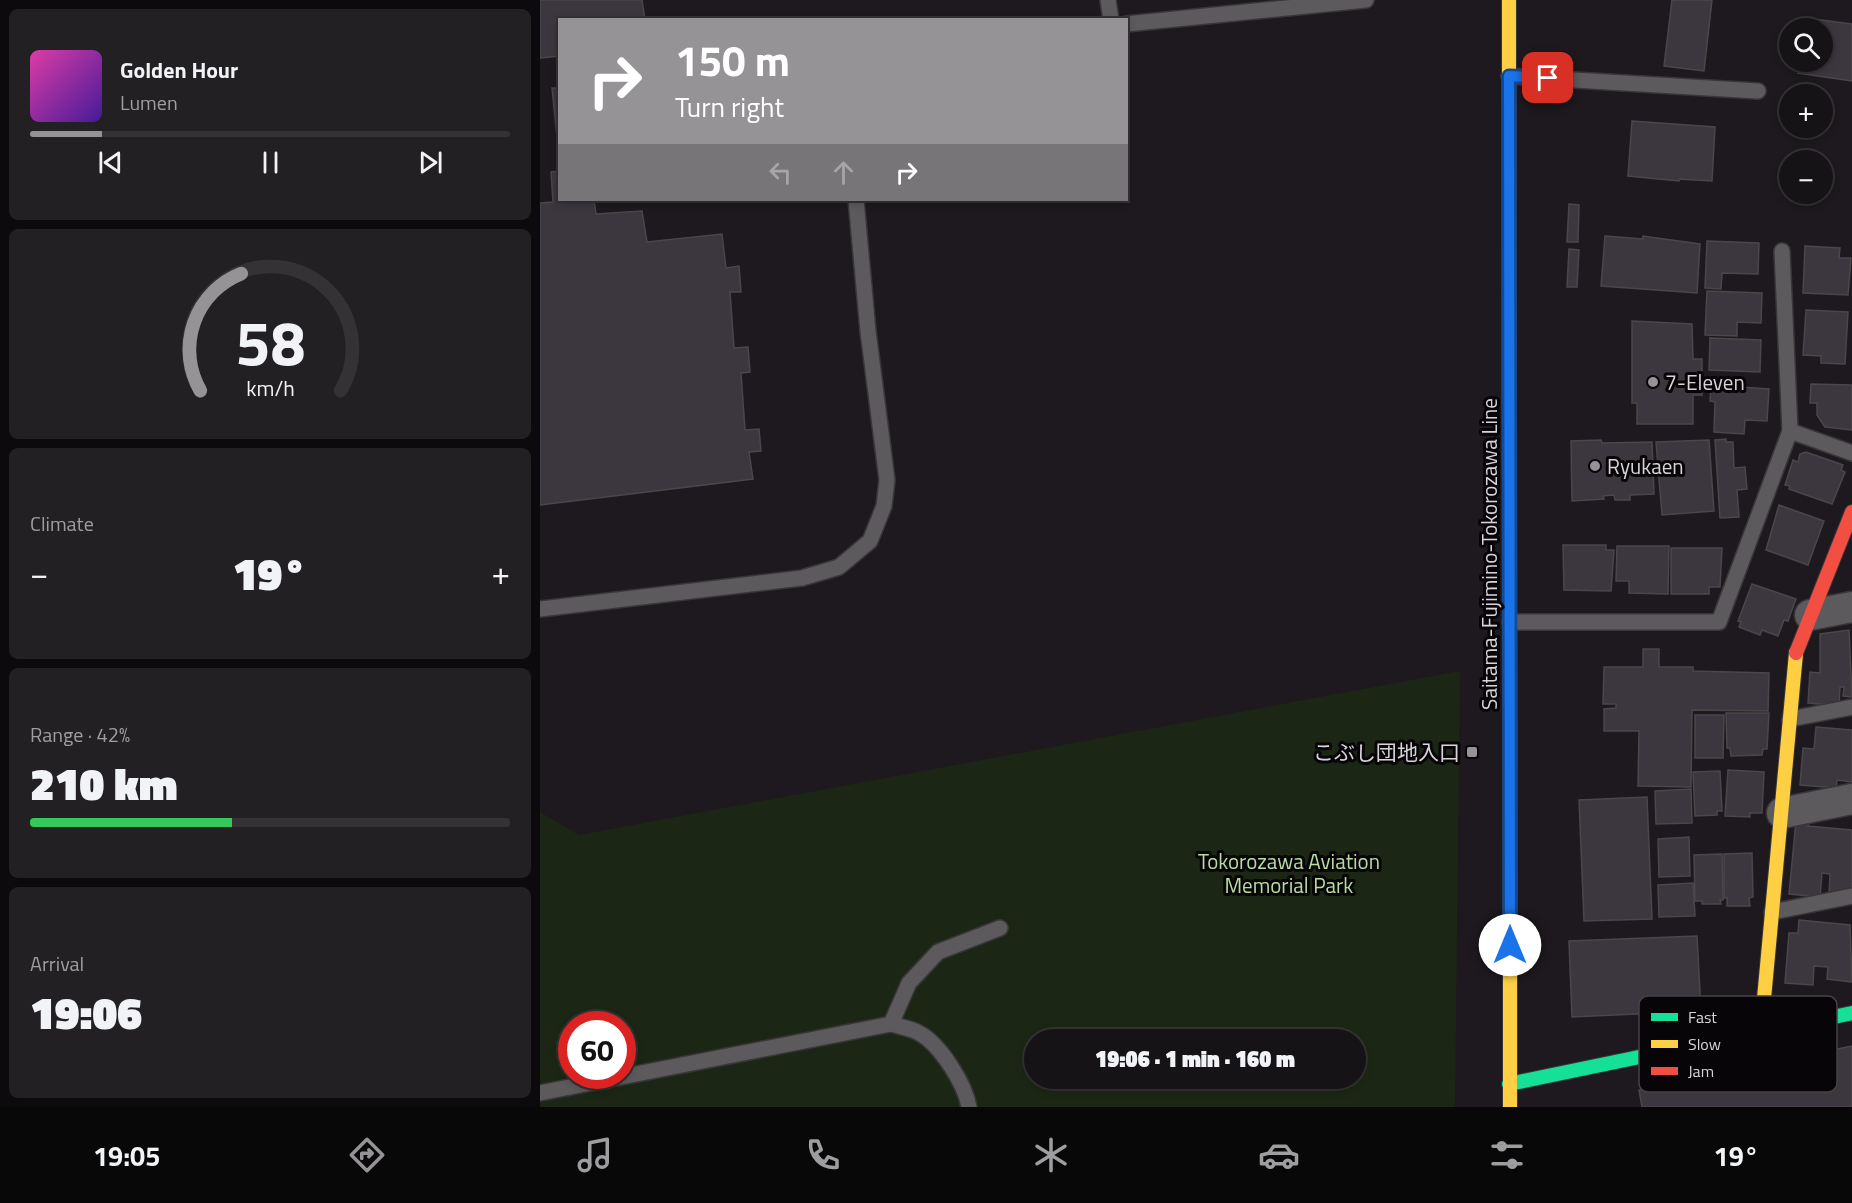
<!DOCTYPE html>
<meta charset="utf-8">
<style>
body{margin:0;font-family:"Titillium Web","Noto Sans JP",sans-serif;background:#232023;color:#f1f3f6;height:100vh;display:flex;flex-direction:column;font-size:22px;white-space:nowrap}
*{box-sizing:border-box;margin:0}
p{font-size:20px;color:#9e9ea1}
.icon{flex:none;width:33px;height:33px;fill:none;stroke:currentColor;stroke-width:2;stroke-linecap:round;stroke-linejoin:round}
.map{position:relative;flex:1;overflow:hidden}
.sheet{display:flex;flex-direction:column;gap:9px;padding:9px;background:#0c0a0c;width:540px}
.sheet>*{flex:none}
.banner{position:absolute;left:18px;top:18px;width:570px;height:183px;border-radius:0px;box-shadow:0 3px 9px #0003,0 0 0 2px #353235;background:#969397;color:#fff;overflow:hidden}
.fabs{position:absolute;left:1239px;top:18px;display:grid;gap:12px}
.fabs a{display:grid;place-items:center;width:54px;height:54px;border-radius:50%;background:#161316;box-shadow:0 3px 9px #0003,0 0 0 2px #353235;font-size:30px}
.speed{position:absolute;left:18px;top:1011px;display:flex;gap:12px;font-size:30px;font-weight:700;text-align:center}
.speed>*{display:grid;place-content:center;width:78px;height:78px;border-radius:50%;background:#161316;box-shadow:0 3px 9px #0003,0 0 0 2px #353235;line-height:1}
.speed .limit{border:9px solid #d22;background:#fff;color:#111}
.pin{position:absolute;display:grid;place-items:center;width:51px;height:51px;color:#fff;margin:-26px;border-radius:12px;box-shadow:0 3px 9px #0006}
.me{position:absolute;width:66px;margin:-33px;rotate:0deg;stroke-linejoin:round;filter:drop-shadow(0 0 4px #0008)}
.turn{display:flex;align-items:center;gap:21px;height:126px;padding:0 18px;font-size:27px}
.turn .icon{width:78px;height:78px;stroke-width:2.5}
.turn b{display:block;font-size:42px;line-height:51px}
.lanes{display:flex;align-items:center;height:57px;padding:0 18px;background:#0003;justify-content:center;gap:30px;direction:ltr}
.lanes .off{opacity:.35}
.big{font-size:45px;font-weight:800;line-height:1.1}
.sheet .widget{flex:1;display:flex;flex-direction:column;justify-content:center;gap:9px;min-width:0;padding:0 21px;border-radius:9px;background:#232023}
.sheet .dial{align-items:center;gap:0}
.dial svg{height:156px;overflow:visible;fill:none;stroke:#353235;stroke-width:7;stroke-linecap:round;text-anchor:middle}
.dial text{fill:#f1f3f6;stroke:none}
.song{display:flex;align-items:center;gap:18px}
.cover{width:72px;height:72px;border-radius:9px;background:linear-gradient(135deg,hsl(320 70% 55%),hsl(260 70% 35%))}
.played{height:6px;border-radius:3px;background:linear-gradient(90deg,#969397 15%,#353235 15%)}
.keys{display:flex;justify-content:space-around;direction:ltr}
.heat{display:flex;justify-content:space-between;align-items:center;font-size:33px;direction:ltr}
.charge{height:9px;border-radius:4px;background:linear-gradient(90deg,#34c759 42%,#353235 0)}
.trip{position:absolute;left:484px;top:1029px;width:342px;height:60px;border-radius:30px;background:#161316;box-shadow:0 3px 9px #0003,0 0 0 2px #353235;font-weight:800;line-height:60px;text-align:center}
.dock{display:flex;height:96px;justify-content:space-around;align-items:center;background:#090809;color:#9e9ea1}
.dock .icon{width:42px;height:42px}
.dock .selected{color:#969397}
.dock b{font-size:27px;color:#f1f3f6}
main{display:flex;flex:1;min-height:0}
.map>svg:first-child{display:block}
.green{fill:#1b2714;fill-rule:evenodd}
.building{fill:#3c363e;stroke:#4a474b;stroke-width:1.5}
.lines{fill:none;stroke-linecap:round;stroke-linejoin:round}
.lane-casing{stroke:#393639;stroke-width:18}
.street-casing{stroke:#393639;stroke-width:33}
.fast-casing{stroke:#393639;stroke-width:16}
.slow-casing{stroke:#393639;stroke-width:16}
.jam-casing{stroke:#393639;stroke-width:16}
.lane{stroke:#5c5a5d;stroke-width:15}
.street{stroke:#5c5a5d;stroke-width:30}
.fast{stroke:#16e098;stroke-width:14}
.slow{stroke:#ffcf43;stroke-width:14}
.jam{stroke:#f24e42;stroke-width:14}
.route-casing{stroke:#114b97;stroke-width:15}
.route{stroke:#1a73e8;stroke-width:10}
.poi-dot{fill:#969397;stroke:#070507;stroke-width:2}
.labels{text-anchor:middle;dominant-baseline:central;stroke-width:6;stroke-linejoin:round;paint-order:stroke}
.poi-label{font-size:21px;fill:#d7d4d8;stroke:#070507;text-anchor:start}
.street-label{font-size:21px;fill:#d7d4d8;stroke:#070507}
.park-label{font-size:21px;fill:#b7dca0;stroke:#070507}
.key{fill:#070507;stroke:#454346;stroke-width:1.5}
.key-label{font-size:16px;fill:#d7d4d8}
</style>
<main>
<section class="sheet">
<div class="widget">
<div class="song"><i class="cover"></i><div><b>Golden Hour</b><p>Lumen</p></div></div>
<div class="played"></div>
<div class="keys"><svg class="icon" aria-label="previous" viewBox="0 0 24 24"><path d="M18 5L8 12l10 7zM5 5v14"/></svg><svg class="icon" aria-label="pause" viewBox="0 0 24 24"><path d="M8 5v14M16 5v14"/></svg><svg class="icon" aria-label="next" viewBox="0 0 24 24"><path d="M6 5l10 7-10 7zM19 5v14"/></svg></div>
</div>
<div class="widget dial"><svg viewBox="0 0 100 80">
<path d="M14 69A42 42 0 1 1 86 69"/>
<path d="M14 69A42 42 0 0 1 35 9" stroke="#969397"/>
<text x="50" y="56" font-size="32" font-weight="700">58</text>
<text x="50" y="72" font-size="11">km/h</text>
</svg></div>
<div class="widget"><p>Climate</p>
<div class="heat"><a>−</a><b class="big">19°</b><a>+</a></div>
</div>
<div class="widget"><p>Range · 42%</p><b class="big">210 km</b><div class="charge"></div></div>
<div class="widget"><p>Arrival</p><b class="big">19:06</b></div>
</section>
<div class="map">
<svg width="1312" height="1107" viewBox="0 0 1312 1107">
<rect width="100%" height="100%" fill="#1d191e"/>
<path class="green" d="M920 671 915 1107H0V812L39 835ZM32 1024H82V1076H32ZM495 1040H816V1078H495Z"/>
<g class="building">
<path d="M0 0H102L105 20H20V56L0 58Z"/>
<path d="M1132 0H1172L1164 71 1124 66Z"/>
<path d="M1266 18 1312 24V81L1258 73 1259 62H1282V28H1264Z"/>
<path d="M12 88H20V146H18Z"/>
<path d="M1092 121 1175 127 1172 181 1139 179V181L1088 176Z"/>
<path d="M20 171V200H54L56 214 102 211 107 242 182 234 186 268 199 266 201 292H190L194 348 208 347 210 372 201 373 205 430 219 429 221 451 209 452 213 479 0 505V203L13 202 11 172Z"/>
<path d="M1029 204 1039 205 1038 242H1027Z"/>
<path d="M1065 236 1103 239V236L1160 244 1157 293 1061 286Z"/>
<path d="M1167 241 1219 243 1218 274 1182 273 1181 289 1165 288Z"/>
<path d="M1265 246 1300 248 1299 258H1311L1308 295 1263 293Z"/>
<path d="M1029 249 1039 250 1037 287H1027Z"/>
<path d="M1167 291 1222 293 1221 323 1197 322V336L1165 335Z"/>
<path d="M1266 310 1308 312 1305 364 1281 363V356L1263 355Z"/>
<path d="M1092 321 1152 324 1153 359H1162V395H1153V424H1097V403H1092Z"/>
<path d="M1170 338 1221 340 1220 372 1169 370Z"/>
<path d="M1271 384 1312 385V430L1285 427 1277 415V403H1270Z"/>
<path d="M1171 385 1229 389 1227 421 1205 420 1204 434 1174 432 1175 402 1170 401Z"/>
<path d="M1186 439V442H1193L1194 468 1205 467 1207 489 1197 490 1199 517 1180 518 1175 440Z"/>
<path d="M1061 440 1062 443 1112 442 1114 494 1090 495V500H1075L1074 495 1063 496 1064 499 1032 501 1031 441Z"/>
<path d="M1169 440 1174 511 1122 515 1116 442Z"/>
<path d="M1266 452 1303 465 1301 470 1305 472 1292 504 1249 489 1250 486 1245 485 1253 460 1258 462 1260 454Z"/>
<path d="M1239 505 1284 521 1268 565 1226 550Z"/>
<path d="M1023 545H1066V550H1074L1071 591 1024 590Z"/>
<path d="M1077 546H1129L1128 594 1089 593V581H1076Z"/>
<path d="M1131 548H1182L1180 587H1169V594H1131Z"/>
<path d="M1212 584 1256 599 1248 621 1244 620 1238 636 1222 630 1220 635 1199 627 1201 622 1198 621Z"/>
<path d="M1309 630 1312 697 1303 696 1304 687H1300L1299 706 1268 703 1270 672 1280 673V634Z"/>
<path d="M1103 649H1119V667H1153V671L1229 673 1228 711 1152 710 1151 787 1098 786 1099 731H1064V709L1076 708V704H1063L1064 667H1103Z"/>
<path d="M1186 713H1229L1227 749H1223L1222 755 1191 756 1190 748H1187Z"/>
<path d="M1155 715H1184L1183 758H1155Z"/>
<path d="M1276 727 1312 730V782L1297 780 1296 788 1260 785 1263 748 1274 749Z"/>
<path d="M1188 770 1224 772 1222 813H1210V817L1185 816Z"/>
<path d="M1180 771 1182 811H1177V815L1155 816 1153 772Z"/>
<path d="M1151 789 1152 823 1116 824 1115 791Z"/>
<path d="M1107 797 1112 919 1044 921 1039 800Z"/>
<path d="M1256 821 1269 823 1268 826 1312 830V889L1289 895 1290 874 1282 873 1280 897 1249 894Z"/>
<path d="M1149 837 1150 876 1119 877 1118 839Z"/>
<path d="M1212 853 1213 897 1209 898 1210 906H1187V898H1184V854Z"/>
<path d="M1182 854 1183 900H1180L1181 904H1162V901H1155L1154 855Z"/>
<path d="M1153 883 1155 916 1119 917 1118 885Z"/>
<path d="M1259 920 1310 925 1312 982 1287 979 1288 967 1274 966 1273 985 1245 983 1249 933H1258Z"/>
<path d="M1157 936 1161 1011 1032 1017 1029 941Z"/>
<path d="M1312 1046V1107H1102L1099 1090Z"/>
</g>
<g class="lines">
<g class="lane-casing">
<g id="lane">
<path d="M568 0 571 20"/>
<path d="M586 24 826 0"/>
<path d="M969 76 1218 91"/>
<path d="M1250 431 1312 453"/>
<path d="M0 609 262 578 299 567 330 541 344 506 347 480 328 331 316 200"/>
<path d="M970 622H1179L1250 431 1242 251"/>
<path d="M1250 719 1312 707"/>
<path d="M1232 912 1312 896"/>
<path d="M351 1024 369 983 398 952 460 928"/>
<path d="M0 1093 351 1024C360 1027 371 1028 379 1033 400 1044 425 1084 429 1107"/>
</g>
</g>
<g class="street-casing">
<g id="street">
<path d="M1270 615 1312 607"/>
<path d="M1242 813 1312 799"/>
</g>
</g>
<g class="fast-casing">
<g id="fast">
<path d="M969 393 970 727"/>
<path d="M969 1084 1312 1013"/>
</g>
</g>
<g class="slow-casing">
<g id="slow">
<path d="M969 0V393"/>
<path d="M970 727V1107"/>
<path d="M1221 1031 1256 653"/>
</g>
</g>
<g class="jam-casing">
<path id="jam" d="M1256 653 1312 512"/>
</g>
<use href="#lane" class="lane"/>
<use href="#street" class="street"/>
<use href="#fast" class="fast"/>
<use href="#slow" class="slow"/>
<use href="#jam" class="jam"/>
</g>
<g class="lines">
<g class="route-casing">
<path id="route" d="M970 945 969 76 1008 78"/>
</g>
<use href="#route" class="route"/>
</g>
<g class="poi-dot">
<circle cx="1113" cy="382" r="6"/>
<circle cx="1055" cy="466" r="6"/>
<rect x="926" y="746" width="12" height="12" rx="3"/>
</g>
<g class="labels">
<g class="poi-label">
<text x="1125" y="382">7-Eleven</text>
<text x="1067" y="466">Ryukaen</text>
<text x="920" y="752" text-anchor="end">こぶし団地入口</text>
</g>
<g class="street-label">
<text transform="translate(949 554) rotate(-90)">Saitama-Fujimino-Tokorozawa Line</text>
</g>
<g class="park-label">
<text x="749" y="861">Tokorozawa Aviation<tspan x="749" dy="24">Memorial Park</tspan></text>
</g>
</g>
<rect x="1099" y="996" width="198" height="96" rx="9" class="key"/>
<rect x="1111" y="1013" width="27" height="8" fill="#16e098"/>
<rect x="1111" y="1040" width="27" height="8" fill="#ffcf43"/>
<rect x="1111" y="1067" width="27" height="8" fill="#f24e42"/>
<g class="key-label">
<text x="1148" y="1023">Fast</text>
<text x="1148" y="1050">Slow</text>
<text x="1148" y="1077">Jam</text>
</g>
</svg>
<div class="fabs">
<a><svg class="icon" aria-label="search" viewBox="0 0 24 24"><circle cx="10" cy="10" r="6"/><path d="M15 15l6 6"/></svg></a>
<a>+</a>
<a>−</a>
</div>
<div class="speed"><div class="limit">60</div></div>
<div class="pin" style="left:1008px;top:78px;background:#d93025"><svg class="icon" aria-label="arrive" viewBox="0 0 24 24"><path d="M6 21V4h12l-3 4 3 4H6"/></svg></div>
<svg class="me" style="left:970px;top:945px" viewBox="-20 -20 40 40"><circle r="19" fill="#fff"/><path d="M0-13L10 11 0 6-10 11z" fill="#1a73e8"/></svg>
<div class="trip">19:06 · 1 min · 160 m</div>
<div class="banner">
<div class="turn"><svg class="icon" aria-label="right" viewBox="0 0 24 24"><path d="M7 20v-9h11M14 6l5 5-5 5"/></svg><div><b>150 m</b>Turn right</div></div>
<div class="lanes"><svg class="icon off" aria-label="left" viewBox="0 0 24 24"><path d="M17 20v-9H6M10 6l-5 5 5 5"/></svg><svg class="icon off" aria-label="ahead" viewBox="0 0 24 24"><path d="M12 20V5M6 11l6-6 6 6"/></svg><svg class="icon" aria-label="right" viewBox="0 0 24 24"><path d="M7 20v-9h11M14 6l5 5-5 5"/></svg></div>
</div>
</div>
</main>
<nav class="dock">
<b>19:05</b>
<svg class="icon selected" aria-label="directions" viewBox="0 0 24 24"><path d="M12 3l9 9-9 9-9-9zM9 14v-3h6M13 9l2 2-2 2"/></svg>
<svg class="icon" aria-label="music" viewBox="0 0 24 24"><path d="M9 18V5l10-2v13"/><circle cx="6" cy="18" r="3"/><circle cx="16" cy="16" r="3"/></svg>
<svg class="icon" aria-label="phone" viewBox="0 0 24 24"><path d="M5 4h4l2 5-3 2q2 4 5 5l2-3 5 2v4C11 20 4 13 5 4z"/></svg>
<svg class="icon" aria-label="climate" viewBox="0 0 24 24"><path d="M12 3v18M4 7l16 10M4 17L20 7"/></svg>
<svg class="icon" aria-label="car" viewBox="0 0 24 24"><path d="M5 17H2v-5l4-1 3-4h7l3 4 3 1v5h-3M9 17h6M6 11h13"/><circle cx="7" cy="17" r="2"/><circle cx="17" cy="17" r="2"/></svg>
<svg class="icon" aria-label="filters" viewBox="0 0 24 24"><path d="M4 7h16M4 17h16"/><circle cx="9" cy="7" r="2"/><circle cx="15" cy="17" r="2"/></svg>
<b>19°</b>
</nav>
